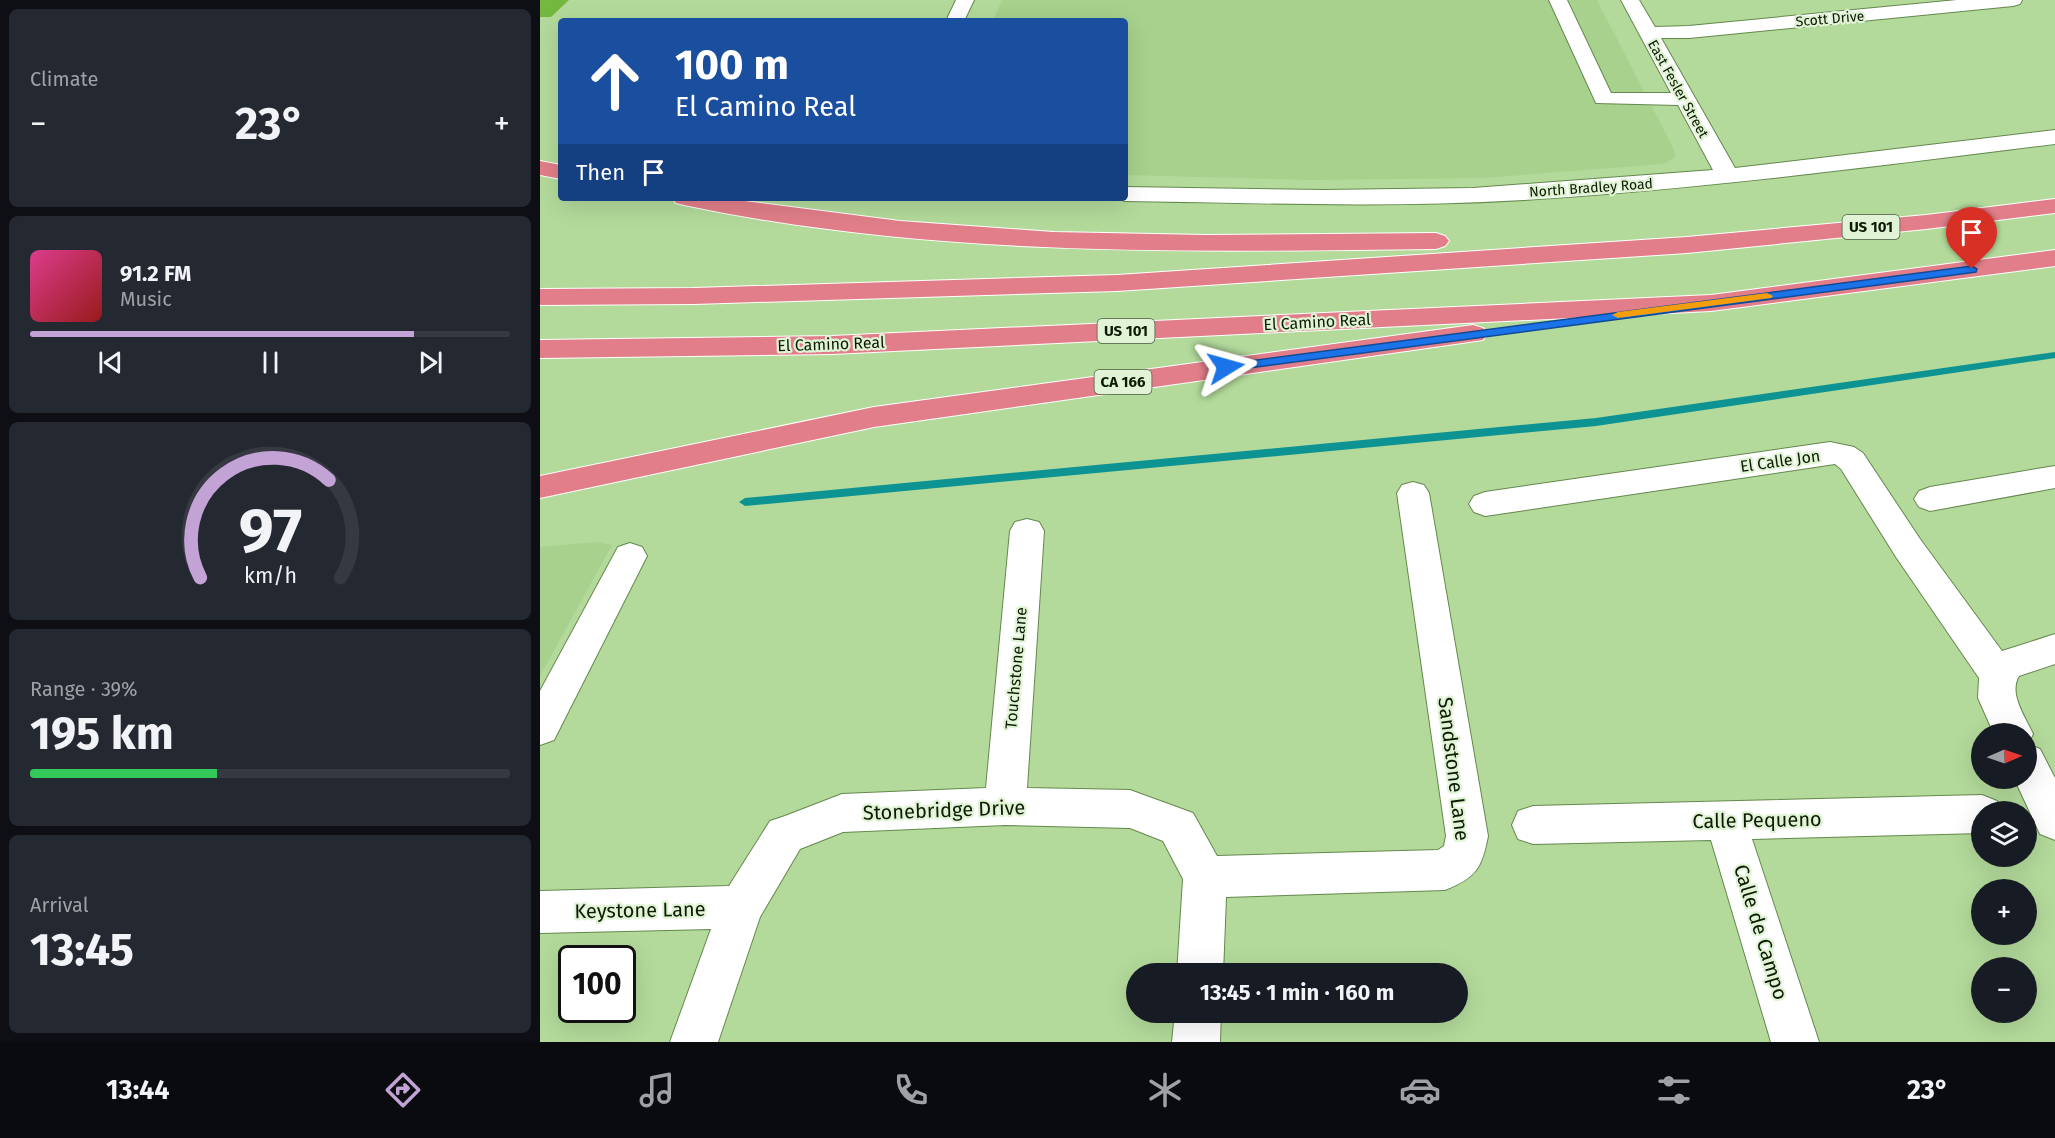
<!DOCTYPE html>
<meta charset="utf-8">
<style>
body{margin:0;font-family:"Fira Sans",sans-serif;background:#242831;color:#f1f3f6;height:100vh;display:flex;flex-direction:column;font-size:22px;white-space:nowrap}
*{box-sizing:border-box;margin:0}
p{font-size:20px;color:#9ea1a6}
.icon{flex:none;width:33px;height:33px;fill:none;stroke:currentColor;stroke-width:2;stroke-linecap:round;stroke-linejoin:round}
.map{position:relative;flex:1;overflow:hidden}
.panel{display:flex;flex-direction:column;gap:9px;padding:9px;background:#0d0f14;width:540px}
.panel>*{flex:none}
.guide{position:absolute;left:18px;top:18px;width:570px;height:183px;border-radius:6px;box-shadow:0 6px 24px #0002;background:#1a4fa0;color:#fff;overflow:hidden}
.needle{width:39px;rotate:88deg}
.tools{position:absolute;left:1431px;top:723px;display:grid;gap:12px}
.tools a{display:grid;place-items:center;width:66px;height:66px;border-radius:50%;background:#171b24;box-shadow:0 6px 24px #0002;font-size:30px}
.speed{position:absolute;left:18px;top:945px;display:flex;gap:12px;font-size:30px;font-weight:700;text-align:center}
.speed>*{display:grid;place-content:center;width:78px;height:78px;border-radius:50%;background:#171b24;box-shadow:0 6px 24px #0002;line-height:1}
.speed .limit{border:3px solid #111;border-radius:9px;background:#fff;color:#111}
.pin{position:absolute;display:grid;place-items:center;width:51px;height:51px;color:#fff;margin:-62px -26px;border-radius:50% 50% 50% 0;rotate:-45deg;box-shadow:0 0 6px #0007}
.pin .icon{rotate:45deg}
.me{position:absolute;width:66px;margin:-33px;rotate:82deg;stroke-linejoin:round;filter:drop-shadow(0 0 4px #0008)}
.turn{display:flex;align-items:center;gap:21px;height:126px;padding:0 18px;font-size:27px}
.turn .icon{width:78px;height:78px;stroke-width:2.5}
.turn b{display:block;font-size:42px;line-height:51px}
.then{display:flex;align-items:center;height:57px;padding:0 18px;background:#0003;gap:12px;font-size:22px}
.big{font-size:45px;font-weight:700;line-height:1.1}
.panel .widget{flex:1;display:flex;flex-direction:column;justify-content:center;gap:9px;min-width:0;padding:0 21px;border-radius:9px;background:#242831}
.panel .dial{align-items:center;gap:0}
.dial svg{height:156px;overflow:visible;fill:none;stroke:#363941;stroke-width:7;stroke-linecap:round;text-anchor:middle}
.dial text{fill:#f1f3f6;stroke:none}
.song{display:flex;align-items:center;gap:18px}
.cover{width:72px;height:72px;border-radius:9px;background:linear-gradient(135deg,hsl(330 70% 55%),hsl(0 70% 35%))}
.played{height:6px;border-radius:3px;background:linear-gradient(90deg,#c3a2d6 80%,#363941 80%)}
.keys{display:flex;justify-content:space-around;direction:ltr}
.heat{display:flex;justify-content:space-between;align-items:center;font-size:33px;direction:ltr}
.charge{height:9px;border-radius:4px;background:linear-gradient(90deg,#34c759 39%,#363941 0)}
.trip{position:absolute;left:586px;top:963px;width:342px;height:60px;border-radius:30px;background:#171b24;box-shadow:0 6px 24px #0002;font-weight:700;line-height:60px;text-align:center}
.tab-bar{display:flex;height:96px;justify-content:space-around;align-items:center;background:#090b0e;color:#9ea1a6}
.tab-bar .icon{width:42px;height:42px}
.tab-bar .on{color:#c3a2d6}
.tab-bar b{font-size:27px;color:#f1f3f6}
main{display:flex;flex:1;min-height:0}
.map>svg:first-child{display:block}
.built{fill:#a7d18c}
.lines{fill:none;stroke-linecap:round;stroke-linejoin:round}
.stream{fill:#0c9392;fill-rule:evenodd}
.building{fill:#75b83f}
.minor-casing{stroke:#64884d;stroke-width:2}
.highway-casing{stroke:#fff;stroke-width:2}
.minor{fill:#fff;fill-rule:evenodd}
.highway{fill:#e17e89;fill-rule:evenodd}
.route{fill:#1a73e8;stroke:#114b97;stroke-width:1.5}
.slow{fill:#f59e0b}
.labels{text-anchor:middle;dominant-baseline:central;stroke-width:4.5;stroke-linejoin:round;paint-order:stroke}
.far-street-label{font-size:14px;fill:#0d1a04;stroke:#e0f4d5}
.shield{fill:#e0f4d5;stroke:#4c5b43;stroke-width:1.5}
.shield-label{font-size:15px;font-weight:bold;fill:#0d1a04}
.street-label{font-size:16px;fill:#0d1a04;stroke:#e0f4d5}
.near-street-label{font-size:20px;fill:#0d1a04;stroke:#e0f4d5}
</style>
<main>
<section class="panel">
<div class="widget"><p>Climate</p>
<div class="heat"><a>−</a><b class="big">23°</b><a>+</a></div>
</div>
<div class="widget">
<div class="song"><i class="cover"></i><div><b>91.2 FM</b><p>Music</p></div></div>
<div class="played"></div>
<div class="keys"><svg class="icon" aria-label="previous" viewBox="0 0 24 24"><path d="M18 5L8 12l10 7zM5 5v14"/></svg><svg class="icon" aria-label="pause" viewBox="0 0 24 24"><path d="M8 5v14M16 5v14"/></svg><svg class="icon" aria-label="next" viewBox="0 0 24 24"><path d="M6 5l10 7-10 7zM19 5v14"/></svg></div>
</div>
<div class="widget dial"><svg viewBox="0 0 100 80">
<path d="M14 69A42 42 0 1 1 86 69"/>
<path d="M14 69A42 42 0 0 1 80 19" stroke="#c3a2d6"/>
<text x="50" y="56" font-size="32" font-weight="700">97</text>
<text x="50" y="72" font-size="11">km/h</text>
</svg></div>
<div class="widget"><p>Range · 39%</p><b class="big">195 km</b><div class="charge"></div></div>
<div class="widget"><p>Arrival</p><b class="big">13:45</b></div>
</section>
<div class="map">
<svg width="1515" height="1042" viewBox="0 0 1515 1042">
<rect width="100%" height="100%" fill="#b3da9b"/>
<g class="built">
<path d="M462 0H1057L1134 150 1135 158 1123 164 944 178 769 180 585 175V21H453Z"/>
<path d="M57 542 72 545 0 676V547Z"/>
</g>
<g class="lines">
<path class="stream" d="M1515 352V358L1056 426 205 506 199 502 205 498 1056 418Z"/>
</g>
<path class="building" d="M0 0H29L11 17H0Z"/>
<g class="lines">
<g class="minor-casing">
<g id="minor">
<path d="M416 0H434L424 21H406Z"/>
<path d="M1009 0H1027L1071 93H1131L1081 0H1099L1115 27 1149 26 1417 0H1482L1480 4 1473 6 1149 38H1121L1195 168 1515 130V144C1338 166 1162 189 984 200 851 208 718 203 585 201L576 198H585V187L784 190 933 188 1173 170 1138 105 1056 103Z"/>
<path d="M1290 442 1314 447 1323 453 1380 539 1462 651 1515 634V664L1479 676C1468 694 1486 718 1493 734L1488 744 1500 749 1515 778V840L1500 834 1474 778H1486V734H1454L1438 698 1439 678 1356 557 1301 469 1295 464 945 516 934 512 929 504 934 496 945 492Z"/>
<path d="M1515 466V488L1390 511 1379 507 1374 499 1379 491 1390 487Z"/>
<path d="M873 482 884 485 889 493 948 836C942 868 936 878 905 890L686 897 683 974H637L643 879 623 841 590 828 465 825 303 832 260 849 220 917 178 1042H130L171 929 0 933V891L189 886 230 821 245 816 302 794 446 788 470 531 475 522 487 519 499 522 504 531 487 788 590 790 653 813 677 856 898 850 904 846 906 836 857 493 862 485Z"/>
<path d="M90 543 102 547 107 556 14 740 0 745V691L78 547Z"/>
<path d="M1442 795 1457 801 1461 812H1442V833L1212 839 1279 1042H1231L1171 840 993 844 978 839 972 825 978 811 993 806Z"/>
<path d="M635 1012H681L680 1042H632Z"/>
</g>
</g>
<g class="highway-casing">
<g id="highway">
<path d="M0 161 21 165V179L0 175Z"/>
<path d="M132 198H181L360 221 513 232 666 235 896 233 905 236 909 241 905 246 896 249C646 252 390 257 144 205L136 203Z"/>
<path d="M1515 199V213L1386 229 1147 253 577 291 154 304 0 305V289L154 288 577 275 1147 237 1386 215Z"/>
<path d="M1515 250V266L1171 311 292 354 0 358V340L292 336 1171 295Z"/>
<path d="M933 325 943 328 947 334 943 340 334 427 0 498V476L334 407Z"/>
</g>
</g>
<use href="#minor" class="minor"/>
<use href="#highway" class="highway"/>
</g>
<path class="route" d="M1432 266 1437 269 1436 272 686 371 680 367 686 364Z"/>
<path class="slow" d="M1227 293 1233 296 1231 298 1078 318 1072 315 1078 312Z"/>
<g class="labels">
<g class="far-street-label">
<text transform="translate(1290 19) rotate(-5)">Scott Drive</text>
<text transform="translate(1138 89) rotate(61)">East Fesler Street</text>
<text transform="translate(1051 188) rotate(-4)">North Bradley Road</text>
</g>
<g class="shield">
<rect x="1302.5" y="215" width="57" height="24" rx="4.5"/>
<rect x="557.5" y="319" width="57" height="24" rx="4.5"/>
<rect x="554.5" y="370" width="57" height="24" rx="4.5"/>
</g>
<g class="shield-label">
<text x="1331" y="227">US 101</text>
<text x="586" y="331">US 101</text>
<text x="583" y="382">CA 166</text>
</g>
<g class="street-label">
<text transform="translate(777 322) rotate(-3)">El Camino Real</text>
<text transform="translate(291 344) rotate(-2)">El Camino Real</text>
<text transform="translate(1240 461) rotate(-8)">El Calle Jon</text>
<text transform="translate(476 668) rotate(-85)">Touchstone Lane</text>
</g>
<g class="near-street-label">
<text transform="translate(914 769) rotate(83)">Sandstone Lane</text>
<text transform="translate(404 810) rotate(-2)">Stonebridge Drive</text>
<text transform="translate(1217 820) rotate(-1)">Calle Pequeno</text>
<text transform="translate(100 910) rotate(-1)">Keystone Lane</text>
<text transform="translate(1221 932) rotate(73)">Calle de Campo</text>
</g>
</g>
</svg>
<div class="tools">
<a><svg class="needle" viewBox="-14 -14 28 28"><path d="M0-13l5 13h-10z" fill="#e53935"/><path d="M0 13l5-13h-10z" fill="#9ea1a6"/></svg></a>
<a><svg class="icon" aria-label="layers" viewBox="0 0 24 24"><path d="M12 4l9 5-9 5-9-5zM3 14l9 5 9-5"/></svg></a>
<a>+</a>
<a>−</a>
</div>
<div class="speed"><div class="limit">100</div></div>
<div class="pin" style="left:1432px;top:269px;background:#d93025"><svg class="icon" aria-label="arrive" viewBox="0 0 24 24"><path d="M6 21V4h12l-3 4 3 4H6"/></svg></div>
<svg class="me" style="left:686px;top:367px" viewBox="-20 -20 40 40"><path d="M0-17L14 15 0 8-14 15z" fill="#1a73e8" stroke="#fff" stroke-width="4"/></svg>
<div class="trip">13:45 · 1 min · 160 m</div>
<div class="guide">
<div class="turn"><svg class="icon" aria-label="ahead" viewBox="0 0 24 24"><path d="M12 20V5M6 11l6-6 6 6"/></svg><div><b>100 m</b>El Camino Real</div></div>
<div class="then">Then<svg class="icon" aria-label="arrive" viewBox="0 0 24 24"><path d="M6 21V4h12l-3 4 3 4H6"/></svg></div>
</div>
</div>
</main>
<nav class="tab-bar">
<b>13:44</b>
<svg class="icon on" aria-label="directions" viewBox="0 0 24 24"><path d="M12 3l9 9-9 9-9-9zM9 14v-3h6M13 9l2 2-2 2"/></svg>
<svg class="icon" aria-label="music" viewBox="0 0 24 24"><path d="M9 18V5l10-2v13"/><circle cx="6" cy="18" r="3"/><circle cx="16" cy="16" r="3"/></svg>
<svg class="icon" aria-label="phone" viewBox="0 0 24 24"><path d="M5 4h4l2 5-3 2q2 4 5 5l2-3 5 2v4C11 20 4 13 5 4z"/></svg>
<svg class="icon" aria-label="climate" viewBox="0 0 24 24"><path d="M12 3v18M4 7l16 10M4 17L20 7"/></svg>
<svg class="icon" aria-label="car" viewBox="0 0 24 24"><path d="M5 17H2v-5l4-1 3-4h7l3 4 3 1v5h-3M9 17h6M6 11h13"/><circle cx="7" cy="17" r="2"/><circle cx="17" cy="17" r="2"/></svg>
<svg class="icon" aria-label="filters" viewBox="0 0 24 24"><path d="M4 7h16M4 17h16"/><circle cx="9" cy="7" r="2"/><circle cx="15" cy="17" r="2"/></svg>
<b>23°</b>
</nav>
